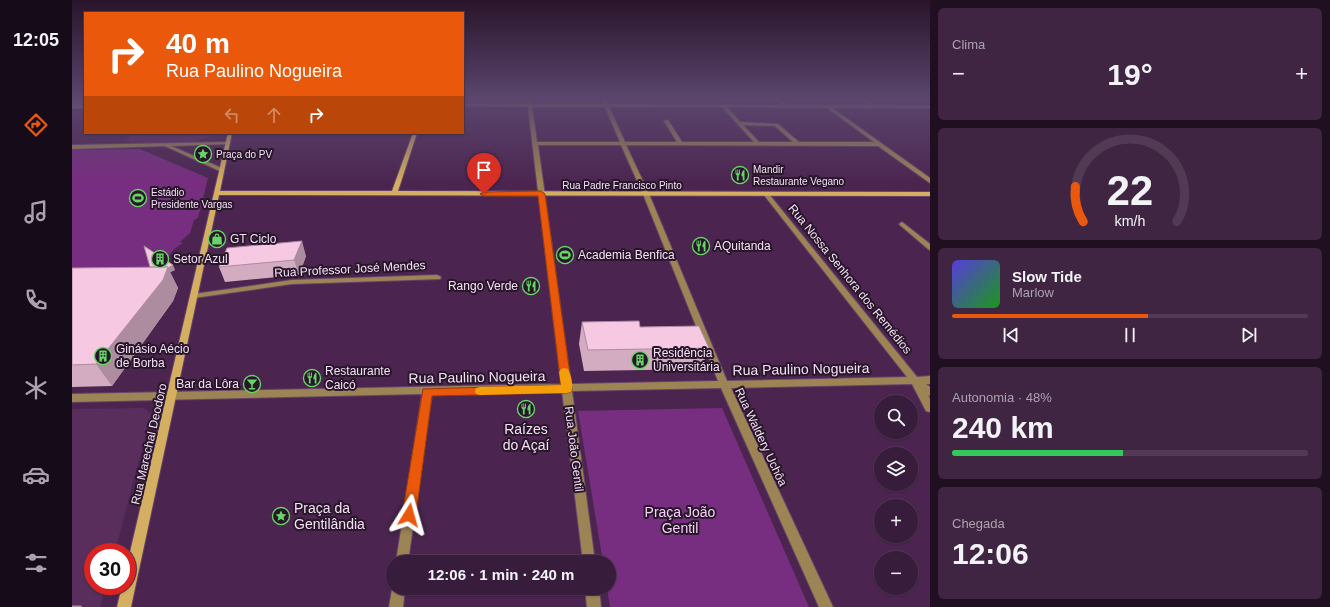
<!DOCTYPE html>
<html lang="pt">
<meta charset="utf-8">
<style>
body{margin:0;font-family:Helvetica,sans-serif;background:#3f2542;color:#f1f3f6;height:100vh;display:flex;flex-direction:column;font-size:15px;white-space:nowrap}
*{box-sizing:border-box;margin:0}
p{font-size:13px;color:#aba1af}
.icon{flex:none;width:22px;height:22px;fill:none;stroke:currentColor;stroke-width:2;stroke-linecap:round;stroke-linejoin:round}
.map{position:relative;flex:1;overflow:hidden}
.sheet{display:flex;flex-direction:column;gap:8px;padding:8px;background:#1f0f20;width:400px}
.sheet>*{flex:none}
.top-card{position:absolute;left:12px;top:12px;width:380px;height:122px;border-radius:0px;box-shadow:0 1px 3px #0004,0 0 0 1px #523a55;background:#ea580c;color:#fff;overflow:hidden}
.buttons{position:absolute;left:802px;top:395px;display:grid;gap:8px}
.buttons a{display:grid;place-items:center;width:44px;height:44px;border-radius:50%;background:#381c3b;box-shadow:0 1px 3px #0004,0 0 0 1px #523a55;font-size:20px}
.speed{position:absolute;left:12px;top:543px;display:flex;gap:8px;font-size:20px;font-weight:700;text-align:center}
.speed>*{display:grid;place-content:center;width:52px;height:52px;border-radius:50%;background:#381c3b;box-shadow:0 1px 3px #0004,0 0 0 1px #523a55;line-height:1}
.speed .limit{border:6px solid #d22;background:#fff;color:#111}
.pin{position:absolute;display:grid;place-items:center;width:34px;height:34px;color:#fff;margin:-41px -17px;border-radius:50% 50% 50% 0;rotate:-45deg;box-shadow:0 0 4px #0007}
.pin .icon{rotate:45deg}
.me{position:absolute;width:44px;margin:-22px;rotate:8deg;stroke-linejoin:round;filter:drop-shadow(0 0 3px #0008)}
.turn{display:flex;align-items:center;gap:14px;height:84px;padding:0 16px;font-size:18px}
.turn .icon{width:52px;height:52px;stroke-width:2.5}
.turn b{display:block;font-size:28px;line-height:34px}
.lanes{display:flex;align-items:center;height:38px;padding:0 16px;background:#0003;justify-content:center;gap:20px;direction:ltr}
.lanes .off{opacity:.35}
.big{font-size:30px;font-weight:700;line-height:1.1}
.sheet .widget{flex:1;display:flex;flex-direction:column;justify-content:center;gap:6px;min-width:0;padding:0 14px;border-radius:6px;background:#3f2542}
.sheet .dial{align-items:center;gap:0}
.dial svg{height:104px;overflow:visible;fill:none;stroke:#523a55;stroke-width:7;stroke-linecap:round;text-anchor:middle}
.dial text{fill:#f1f3f6;stroke:none}
.song{display:flex;align-items:center;gap:12px}
.cover{width:48px;height:48px;border-radius:6px;background:linear-gradient(135deg,hsl(250 70% 55%),hsl(120 70% 35%))}
.played{height:4px;border-radius:2px;background:linear-gradient(90deg,#ea580c 55%,#523a55 55%)}
.keys{display:flex;justify-content:space-around;direction:ltr}
.heat{display:flex;justify-content:space-between;align-items:center;font-size:22px;direction:ltr}
.charge{height:6px;border-radius:3px;background:linear-gradient(90deg,#34c759 48%,#523a55 0)}
.trip{position:absolute;left:314px;top:555px;width:230px;height:40px;border-radius:20px;background:#381c3b;box-shadow:0 1px 3px #0004,0 0 0 1px #523a55;font-weight:700;line-height:40px;text-align:center}
main{display:flex;flex:1;min-height:0}
.dock{display:flex;flex-direction:column;width:72px;justify-content:space-around;align-items:center;background:#160b18;color:#aba1af}
.dock .icon{width:28px;height:28px}
.dock .on{color:#ea580c}
.dock b{font-size:18px;color:#f1f3f6}
.map>svg:first-child{display:block}
.built{fill:#592e5d}
.green{fill:#782e80}
.lines{fill:none;stroke-linecap:round;stroke-linejoin:round}
.street-casing{stroke:#66436a;stroke-width:2}
.secondary-casing{stroke:#66436a;stroke-width:2}
.street{fill:#9c8455;fill-rule:evenodd}
.secondary{fill:#d5af61;fill-rule:evenodd}
.wall{fill:#d4acc2}
.shaded-wall{fill:#ac8c9e}
.building{fill:#f6c8e2;stroke:#ac8c9e}
.route{fill:#ea580c;stroke:#983908}
.slow{fill:#f59e0b}
.labels{text-anchor:middle;dominant-baseline:central;stroke-width:4;stroke-linejoin:round;paint-order:stroke}
.far-poi-label{font-size:10px;fill:#f6def8;stroke:#271729;text-anchor:start}
.far-street-label{font-size:10px;fill:#f6def8;stroke:#271729}
.poi-label{font-size:12px;fill:#f6def8;stroke:#271729;text-anchor:start}
.street-label{font-size:12px;fill:#f6def8;stroke:#271729}
.near-street-label{font-size:14px;fill:#f6def8;stroke:#271729}
.near-poi-label{font-size:14px;fill:#f6def8;stroke:#271729}
.near-park-label{font-size:14px;fill:#f7cefb;stroke:#271729}
</style>
<main>
<nav class="dock">
<b>12:05</b>
<svg class="icon on" aria-label="directions" viewBox="0 0 24 24"><path d="M12 3l9 9-9 9-9-9zM9 14v-3h6M13 9l2 2-2 2"/></svg>
<svg class="icon" aria-label="music" viewBox="0 0 24 24"><path d="M9 18V5l10-2v13"/><circle cx="6" cy="18" r="3"/><circle cx="16" cy="16" r="3"/></svg>
<svg class="icon" aria-label="phone" viewBox="0 0 24 24"><path d="M5 4h4l2 5-3 2q2 4 5 5l2-3 5 2v4C11 20 4 13 5 4z"/></svg>
<svg class="icon" aria-label="climate" viewBox="0 0 24 24"><path d="M12 3v18M4 7l16 10M4 17L20 7"/></svg>
<svg class="icon" aria-label="car" viewBox="0 0 24 24"><path d="M5 17H2v-5l4-1 3-4h7l3 4 3 1v5h-3M9 17h6M6 11h13"/><circle cx="7" cy="17" r="2"/><circle cx="17" cy="17" r="2"/></svg>
<svg class="icon" aria-label="filters" viewBox="0 0 24 24"><path d="M4 7h16M4 17h16"/><circle cx="9" cy="7" r="2"/><circle cx="15" cy="17" r="2"/></svg>
</nav>
<div class="map">
<svg width="858" height="607" viewBox="0 0 858 607">
<rect width="100%" height="100%" fill="#4b254f"/>
<g class="built">
<path d="M60 133H142L141 136 119 142H54Z"/>
<path d="M72 408 79 414 43 552H21V586H34L28 607H0V409Z"/>
</g>
<g class="green">
<path d="M68 149 136 178 126 218 122 220 118 233 108 242 111 243C103 248 96 253 96 263L103 270 96 274 93 282 0 285V150Z"/>
<path d="M650 408 737 607H538L535 588H537V562H531L506 411Z"/>
</g>
<g class="lines">
<g class="street-casing">
<g id="street">
<path d="M455 98H459L460 104H532L529 98H533L536 104 709 105 702 98H707L715 105H797L787 98H792L803 105 858 106V108H760L858 178V183L806 146 554 145 577 194 655 381 835 377 692 195 691 194 694 192 696 193 845 377 858 376V384H854L858 387V396L856 395 858 399V412L854 411 840 384 659 388 761 607H747L649 388 500 391 523 562H511L490 391 360 394 336 562H324L350 394 0 402V394L489 384 456 107 391 106V104H456ZM460 107H533L548 142H465ZM537 107H650L682 142H610L596 120H594L592 121 605 142H553ZM655 107 755 108 802 142H727L706 124 668 122ZM671 125 703 126 721 142H687ZM466 145H549L571 194 646 381 499 384Z"/>
<path d="M156 142H158V144L99 146 152 169V171L150 172 93 146 0 149V145Z"/>
<path d="M830 222 858 244V250L856 249 828 225 827 224Z"/>
<path d="M365 275 369 277 368 279 220 284 122 298 118 296 122 294 220 280Z"/>
<path d="M321 584V588H333L331 607H317Z"/>
<path d="M513 588H527L529 607H515Z"/>
</g>
</g>
<g class="secondary-casing">
<path id="secondary" d="M156 133H160L148 191H320L341 133H345L326 191 858 192V196L147 195 59 607H45L50 586H55V565Z"/>
</g>
<use href="#street" class="street"/>
<use href="#secondary" class="secondary"/>
</g>
<g class="wall">
<path d="M234 256 227 275 153 282 147 267Z"/>
<path d="M0 268 103 270 98 272 106 288 101 301 40 386 0 387Z"/>
<path d="M510 322 568 327 637 348 629 369 512 371 507 344Z"/>
</g>
<g class="shaded-wall">
<path d="M0 98H13V108L0 109Z"/>
<path d="M230 241 234 256 227 275 222 260Z"/>
<path d="M101 265 103 270 98 272 106 288 101 301 40 386 24 364 96 267Z"/>
</g>
<g class="building">
<path d="M230 241 222 260 147 267 155 248Z"/>
<path d="M72 246 101 265 96 268V267H78Z"/>
<path d="M96 267 91 280 24 364 0 365V268Z"/>
<path d="M567 321 568 327 627 326 637 348 516 350 510 322Z"/>
<rect x="0" y="606" width="9" height="1"/>
</g>
<linearGradient id="sky" x2="0" y2="1"><stop stop-color="#29142b"/><stop offset="0.54" stop-color="#5b466e"/><stop offset="1" stop-color="#5b466e" stop-opacity="0"/></linearGradient>
<rect width="858" height="183" fill="url(#sky)"/>
<path class="route" d="M469 191 473 194 500 389 499 392 495 393 360 396 344 515 342 520 337 522 332 520 330 515 351 389 489 385 466 196H412L408 194 412 192Z"/>
<path class="slow" d="M492 368 496 369C499 375 502 386 499 392L495 393 408 395 404 394 403 391 404 388 408 387 489 385 487 372 489 369Z"/>
<defs>
<g id="sight-ring" transform="scale(0.9)"><circle r="9.5" fill="#271729" stroke="#66d466" stroke-width="1.5"/><path d="M0-6L1.8-2.2L6-1.7L2.9 1.2L3.7 5.4L0 3.3L-3.7 5.4L-2.9 1.2L-6-1.7L-1.8-2.2Z" fill="#66d466"/></g>
<g id="restaurant-ring" transform="scale(0.9)"><circle r="9.5" fill="#271729" stroke="#66d466" stroke-width="1.5"/><path d="M-5-6h1v4h1v-4h1v4h1v-4h1v5L-1.5 .5V6h-2V.5L-5-1ZM5-6V6H3V1.5H1.5Q1.5-4 5-6Z" fill="#66d466"/></g>
<g id="stadium-ring" transform="scale(0.9)"><circle r="9.5" fill="#271729" stroke="#66d466" stroke-width="1.5"/><path d="M0-5a6.5 5 0 1 0 0 10a6.5 5 0 1 0 0-10ZM-3.5-1.8h7v3.6h-7Z" fill="#66d466"/></g>
<g id="shop-ring" transform="scale(0.9)"><circle r="9.5" fill="#271729" stroke="#66d466" stroke-width="1.5"/><path d="M-5-2.5h2.3a2.7 3.5 0 0 1 5.4 0H5L5.5 6h-11ZM-1.5-2.5h3a1.5 2.3 0 0 0-3 0Z" fill="#66d466"/></g>
<g id="building-ring" transform="scale(0.9)"><circle r="9.5" fill="#271729" stroke="#66d466" stroke-width="1.5"/><path d="M-4-6H4V6H1V3H-1V6H-4ZM-2.5-4.3h1.7v1.8h-1.7ZM.8-4.3h1.7v1.8H.8ZM-2.5-1h1.7V.8h-1.7ZM.8-1h1.7V.8H.8Z" fill="#66d466"/></g>
<g id="bar-ring" transform="scale(0.9)"><circle r="9.5" fill="#271729" stroke="#66d466" stroke-width="1.5"/><path d="M-6-5H6L.8 .8V4.5H3.5V6h-7V4.5H-.8V.8Z" fill="#66d466"/></g>
</defs>
<g fill-rule="evenodd">
<use href="#sight-ring" x="131" y="154"/>
<use href="#restaurant-ring" x="668" y="175"/>
<use href="#stadium-ring" x="66" y="198"/>
<use href="#shop-ring" x="145" y="239"/>
<use href="#restaurant-ring" x="629" y="246"/>
<use href="#stadium-ring" x="493" y="255"/>
<use href="#building-ring" x="88" y="259"/>
<use href="#restaurant-ring" x="459" y="286"/>
<use href="#building-ring" x="31" y="356"/>
<use href="#building-ring" x="568" y="360"/>
<use href="#restaurant-ring" x="240" y="378"/>
<use href="#bar-ring" x="180" y="384"/>
<use href="#restaurant-ring" x="454" y="409"/>
<use href="#sight-ring" x="209" y="516"/>
</g>
<g class="labels">
<g class="far-poi-label">
<text x="144" y="154">Praça do PV</text>
<text x="681" y="169">Mandir<tspan x="681" dy="12">Restaurante Vegano</tspan></text>
<text x="79" y="192">Estádio<tspan x="79" dy="12">Presidente Vargas</tspan></text>
</g>
<g class="far-street-label">
<text x="550" y="185">Rua Padre Francisco Pinto</text>
</g>
<g class="poi-label">
<text x="158" y="239">GT Ciclo</text>
<text x="642" y="246">AQuitanda</text>
<text x="506" y="255">Academia Benfica</text>
<text x="101" y="259">Setor Azul</text>
<text x="446" y="286" text-anchor="end">Rango Verde</text>
<text x="44" y="349">Ginásio Aécio<tspan x="44" dy="14">de Borba</tspan></text>
<text x="581" y="353">Residência<tspan x="581" dy="14">Universitária</tspan></text>
<text x="253" y="371">Restaurante<tspan x="253" dy="14">Caicó</tspan></text>
<text x="167" y="384" text-anchor="end">Bar da Lôra</text>
</g>
<g class="street-label">
<text transform="translate(278 269) rotate(-3)">Rua Professor José Mendes</text>
<text transform="translate(778 279) rotate(51)">Rua Nossa Senhora dos Remédios</text>
<text transform="translate(689 437) rotate(65)">Rua Waldery Uchôa</text>
<text transform="translate(77 444) rotate(-77)">Rua Marechal Deodoro</text>
<text transform="translate(502 449) rotate(83)">Rua João Gentil</text>
</g>
<g class="near-street-label">
<text transform="translate(729 369) rotate(-1)">Rua Paulino Nogueira</text>
<text transform="translate(405 377) rotate(-1)">Rua Paulino Nogueira</text>
</g>
<g class="near-poi-label">
<text x="454" y="429">Raízes<tspan x="454" dy="16">do Açaí</tspan></text>
<text x="222" y="508" text-anchor="start">Praça da<tspan x="222" dy="16">Gentilândia</tspan></text>
</g>
<g class="near-park-label">
<text x="608" y="512">Praça João<tspan x="608" dy="16">Gentil</tspan></text>
</g>
</g>
</svg>
<div class="buttons">
<a><svg class="icon" aria-label="search" viewBox="0 0 24 24"><circle cx="10" cy="10" r="6"/><path d="M15 15l6 6"/></svg></a>
<a><svg class="icon" aria-label="layers" viewBox="0 0 24 24"><path d="M12 4l9 5-9 5-9-5zM3 14l9 5 9-5"/></svg></a>
<a>+</a>
<a>−</a>
</div>
<div class="speed"><div class="limit">30</div></div>
<div class="pin" style="left:412px;top:194px;background:#d93025"><svg class="icon" aria-label="arrive" viewBox="0 0 24 24"><path d="M6 21V4h12l-3 4 3 4H6"/></svg></div>
<svg class="me" style="left:337px;top:515px" viewBox="-20 -20 40 40"><path d="M0-17L14 15 0 8-14 15z" fill="#ea580c" stroke="#fff" stroke-width="4"/></svg>
<div class="trip">12:06 · 1 min · 240 m</div>
<div class="top-card">
<div class="turn"><svg class="icon" aria-label="right" viewBox="0 0 24 24"><path d="M7 20v-9h11M14 6l5 5-5 5"/></svg><div><b>40 m</b>Rua Paulino Nogueira</div></div>
<div class="lanes"><svg class="icon off" aria-label="left" viewBox="0 0 24 24"><path d="M17 20v-9H6M10 6l-5 5 5 5"/></svg><svg class="icon off" aria-label="ahead" viewBox="0 0 24 24"><path d="M12 20V5M6 11l6-6 6 6"/></svg><svg class="icon" aria-label="right" viewBox="0 0 24 24"><path d="M7 20v-9h11M14 6l5 5-5 5"/></svg></div>
</div>
</div>
<section class="sheet">
<div class="widget"><p>Clima</p>
<div class="heat"><a>−</a><b class="big">19°</b><a>+</a></div>
</div>
<div class="widget dial"><svg viewBox="0 0 100 80">
<path d="M14 69A42 42 0 1 1 86 69"/>
<path d="M14 69A42 42 0 0 1 8 42" stroke="#ea580c"/>
<text x="50" y="56" font-size="32" font-weight="700">22</text>
<text x="50" y="72" font-size="11">km/h</text>
</svg></div>
<div class="widget">
<div class="song"><i class="cover"></i><div><b>Slow Tide</b><p>Marlow</p></div></div>
<div class="played"></div>
<div class="keys"><svg class="icon" aria-label="previous" viewBox="0 0 24 24"><path d="M18 5L8 12l10 7zM5 5v14"/></svg><svg class="icon" aria-label="pause" viewBox="0 0 24 24"><path d="M8 5v14M16 5v14"/></svg><svg class="icon" aria-label="next" viewBox="0 0 24 24"><path d="M6 5l10 7-10 7zM19 5v14"/></svg></div>
</div>
<div class="widget"><p>Autonomia · 48%</p><b class="big">240 km</b><div class="charge"></div></div>
<div class="widget"><p>Chegada</p><b class="big">12:06</b></div>
</section>
</main>
